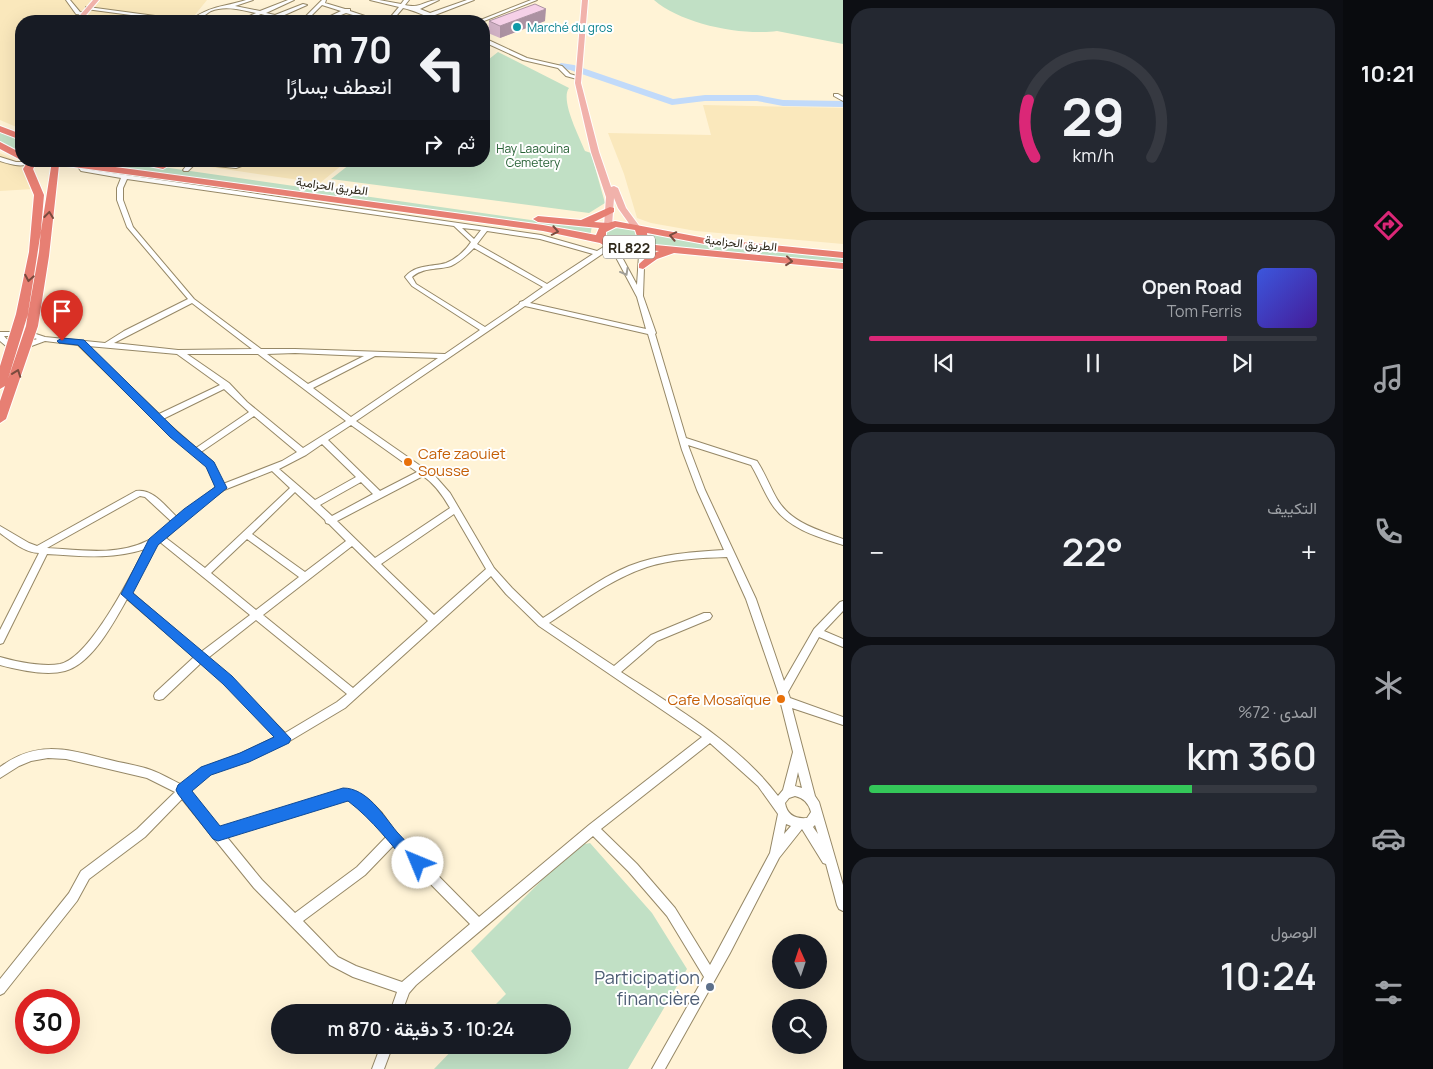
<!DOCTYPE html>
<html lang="ar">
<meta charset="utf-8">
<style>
body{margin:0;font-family:Manrope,Vazirmatn,sans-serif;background:#242831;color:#f1f3f6;direction:rtl;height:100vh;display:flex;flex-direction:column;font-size:19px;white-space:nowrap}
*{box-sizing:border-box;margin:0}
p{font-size:16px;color:#9ea1a6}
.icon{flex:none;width:28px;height:28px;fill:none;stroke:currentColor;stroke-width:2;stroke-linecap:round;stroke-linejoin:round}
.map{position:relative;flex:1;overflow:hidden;direction:ltr}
.side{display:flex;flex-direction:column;gap:8px;padding:8px;background:#0d0f14;width:500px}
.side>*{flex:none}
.guide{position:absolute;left:15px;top:15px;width:475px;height:152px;border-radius:20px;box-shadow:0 5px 20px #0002;direction:rtl;background:#171b24;color:#f1f3f6;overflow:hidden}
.needle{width:32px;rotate:357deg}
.tools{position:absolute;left:772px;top:934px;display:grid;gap:10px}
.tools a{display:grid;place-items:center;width:55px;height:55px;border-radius:50%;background:#171b24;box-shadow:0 5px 20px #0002;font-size:25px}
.speed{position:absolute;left:15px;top:989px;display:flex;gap:10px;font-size:25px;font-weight:700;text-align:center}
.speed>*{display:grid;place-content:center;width:65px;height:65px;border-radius:50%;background:#171b24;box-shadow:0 5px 20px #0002;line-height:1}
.speed .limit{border:8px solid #d22;background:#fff;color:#111}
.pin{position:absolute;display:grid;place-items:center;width:42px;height:42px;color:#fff;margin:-51px -21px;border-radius:50% 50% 50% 0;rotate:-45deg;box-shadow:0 0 5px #0007}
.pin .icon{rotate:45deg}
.me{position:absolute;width:55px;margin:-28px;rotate:315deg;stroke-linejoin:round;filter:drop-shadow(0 0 4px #0008)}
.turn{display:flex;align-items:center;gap:18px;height:105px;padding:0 15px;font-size:22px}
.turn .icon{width:65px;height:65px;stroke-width:2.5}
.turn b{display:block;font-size:35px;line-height:42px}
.then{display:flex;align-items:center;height:48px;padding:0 15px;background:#0003;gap:10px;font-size:19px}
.big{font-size:38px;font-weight:600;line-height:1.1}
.side .tile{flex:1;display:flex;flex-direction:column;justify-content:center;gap:8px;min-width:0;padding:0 18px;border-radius:20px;background:#242831}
.side .dial{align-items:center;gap:0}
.dial svg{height:130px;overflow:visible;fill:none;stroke:#363941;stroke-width:7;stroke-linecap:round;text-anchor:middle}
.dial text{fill:#f1f3f6;stroke:none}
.song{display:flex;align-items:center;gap:15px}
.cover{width:60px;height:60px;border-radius:8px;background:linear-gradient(135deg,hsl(230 70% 55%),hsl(260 70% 35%))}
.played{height:5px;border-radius:2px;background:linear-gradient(90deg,#db2777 80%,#363941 80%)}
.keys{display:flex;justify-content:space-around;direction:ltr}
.heat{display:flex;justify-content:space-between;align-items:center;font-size:28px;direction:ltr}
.charge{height:8px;border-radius:4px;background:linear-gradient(90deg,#34c759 72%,#363941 0)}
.trip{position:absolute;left:271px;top:1004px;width:300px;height:50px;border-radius:25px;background:#171b24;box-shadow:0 5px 20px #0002;font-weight:600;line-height:50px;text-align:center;direction:rtl}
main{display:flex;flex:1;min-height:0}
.menu{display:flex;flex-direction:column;width:90px;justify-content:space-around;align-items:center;background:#090b0e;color:#9ea1a6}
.menu .icon{width:35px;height:35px}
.menu .selected{color:#db2777}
.menu b{font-size:22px;color:#f1f3f6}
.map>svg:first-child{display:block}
.built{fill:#fae8bc}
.green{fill:#c1e0c5}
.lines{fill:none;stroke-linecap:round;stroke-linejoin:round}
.river{fill:#c1dafa;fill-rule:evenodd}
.minor-casing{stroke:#968867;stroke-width:2}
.major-casing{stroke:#fff;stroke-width:2}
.highway-casing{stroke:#fff;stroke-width:2}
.minor{fill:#fff;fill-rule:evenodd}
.major{fill:#f1b2ab;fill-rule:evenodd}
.highway{fill:#e77f73;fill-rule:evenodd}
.wall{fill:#d4b4c8}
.shaded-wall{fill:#ac92a2}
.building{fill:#f6d1e8;stroke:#ac92a2}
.oneway{stroke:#794b3e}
.oneway2{stroke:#a19f98}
.route{fill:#1a73e8;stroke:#114b97}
.culture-dot{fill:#0f9aa8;stroke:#fff;stroke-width:2}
.food-dot{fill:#e8710a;stroke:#fff;stroke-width:2}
.service-dot{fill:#5c6f8a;stroke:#fff;stroke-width:2}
.labels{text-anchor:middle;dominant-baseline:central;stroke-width:4;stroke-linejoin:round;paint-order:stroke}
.far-culture-label{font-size:12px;fill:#0d838f;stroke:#fff;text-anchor:start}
.far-park-label{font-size:12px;fill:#276135;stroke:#fff}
.far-street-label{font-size:12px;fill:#2f291b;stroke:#fff}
.shield{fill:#fff;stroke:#6d695f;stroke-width:1}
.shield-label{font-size:14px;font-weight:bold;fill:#2f291b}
.food-label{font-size:15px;fill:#c56008;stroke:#fff;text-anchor:start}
.near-service-label{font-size:18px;fill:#4e5e75;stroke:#fff;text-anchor:end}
</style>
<main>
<nav class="menu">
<b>10:21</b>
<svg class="icon selected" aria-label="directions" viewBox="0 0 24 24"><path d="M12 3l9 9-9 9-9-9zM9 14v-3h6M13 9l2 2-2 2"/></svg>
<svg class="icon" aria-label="music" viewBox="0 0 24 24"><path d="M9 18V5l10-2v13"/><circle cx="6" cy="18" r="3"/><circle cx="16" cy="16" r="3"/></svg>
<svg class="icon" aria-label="phone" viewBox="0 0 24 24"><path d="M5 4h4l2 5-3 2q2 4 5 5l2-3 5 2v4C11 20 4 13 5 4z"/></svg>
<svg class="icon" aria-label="climate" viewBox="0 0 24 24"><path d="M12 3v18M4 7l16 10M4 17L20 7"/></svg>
<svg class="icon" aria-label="car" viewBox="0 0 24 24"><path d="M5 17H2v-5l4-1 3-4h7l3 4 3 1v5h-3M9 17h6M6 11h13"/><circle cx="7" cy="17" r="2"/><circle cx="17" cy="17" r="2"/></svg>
<svg class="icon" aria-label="filters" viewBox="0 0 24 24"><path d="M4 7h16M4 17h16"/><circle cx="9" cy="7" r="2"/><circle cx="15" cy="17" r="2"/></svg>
</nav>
<section class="side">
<div class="tile dial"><svg viewBox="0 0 100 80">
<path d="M14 69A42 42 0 1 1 86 69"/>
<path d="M14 69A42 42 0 0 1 10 34" stroke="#db2777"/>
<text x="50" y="56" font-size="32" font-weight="700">29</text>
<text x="50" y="72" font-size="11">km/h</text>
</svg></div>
<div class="tile">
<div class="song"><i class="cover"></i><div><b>Open Road</b><p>Tom Ferris</p></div></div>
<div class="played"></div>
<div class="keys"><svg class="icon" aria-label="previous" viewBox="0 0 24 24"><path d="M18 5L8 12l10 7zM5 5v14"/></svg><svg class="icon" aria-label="pause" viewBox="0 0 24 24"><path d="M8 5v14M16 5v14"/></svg><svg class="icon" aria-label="next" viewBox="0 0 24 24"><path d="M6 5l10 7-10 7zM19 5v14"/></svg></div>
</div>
<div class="tile"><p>التكييف</p>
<div class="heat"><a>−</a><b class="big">22°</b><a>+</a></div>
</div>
<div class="tile"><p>المدى · 72%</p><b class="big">360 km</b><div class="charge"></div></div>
<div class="tile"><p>الوصول</p><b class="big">10:24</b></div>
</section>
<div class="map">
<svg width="843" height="1069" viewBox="0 0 843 1069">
<rect width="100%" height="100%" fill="#fff3d6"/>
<g class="built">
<path d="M0 0H207L190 21H21V129L0 120Z"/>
<path d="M703 105 843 108V244L696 231 651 223 637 218 624 174 608 133 711 135Z"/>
<path d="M0 153 12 159 30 175 33 189 0 191Z"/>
<path d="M169 161H347L320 183Z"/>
</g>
<g class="green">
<path d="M654 0H843V44L777 31C742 36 681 24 654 0Z"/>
<path d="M498 52 569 88C560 100 579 136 585 151L591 153 605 203 589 213 331 179 354 161H484V63Z"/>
<path d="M0 132 21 140 20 155 0 143Z"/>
<path d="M69 161H121L545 222 592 226 590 236 551 226Z"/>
<path d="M613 226H627L637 231 640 239C627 247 616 246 605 235V232Z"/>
<path d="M650 233 721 246 843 258V264L649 246Z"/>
<path d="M590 843 652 913 687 969 628 1069H434L457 1045H562V1012H488L506 994 471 951 576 846Z"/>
</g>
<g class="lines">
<path class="river" d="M561 63 574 65 673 99 705 95H757L783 100 843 101V107L783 106 757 101H705L672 105 570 70 558 68 556 66Z"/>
<g class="minor-casing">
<g id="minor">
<path d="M66 0H70L80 12 85 13V15L76 14Z"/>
<path d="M246 0H253L235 6 260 11 288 0H294L266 13 275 15 303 4 307 5 280 17 293 21H286L261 14 245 21H239L256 13C242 10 225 5 211 11 204 15 198 22 190 21 208 6 224 7 246 0Z"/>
<path d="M322 0H326L325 3 345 9H350V11L368 17 388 20 399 7 370 0H379L401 4 404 0H409L405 5C422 9 424 0 439 0L420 9 430 13 467 0H474L435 15 447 21C433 21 418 11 403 8L392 21 367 19 346 13 326 21H320L341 11 322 5 306 21H301Z"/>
<path d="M531 0H537L484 21H478Z"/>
<path d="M88 7 185 20 187 21H176L86 9V7Z"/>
<path d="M484 38 527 58 562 66 570 74 580 77 577 79 566 76 558 68 523 60 484 42Z"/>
<path d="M834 94H838L843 97V101L834 96Z"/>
<path d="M0 157 16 162H34C23 168 12 165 0 161Z"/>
<path d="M190 161 236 164 246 161H256L236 168 195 164 188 171H184L183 170Z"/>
<path d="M81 165 85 169 91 170 541 235 597 251 610 243 616 246 637 285 640 240 643 238 645 239 643 296 656 333 655 334 686 438 757 461C765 473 770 487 777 499 791 523 819 530 843 539V545C818 537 789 529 773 506 764 493 759 478 751 465L688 445 705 490 756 599 784 681 814 629 840 602 843 601V611L824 631 843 639V647L819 637 788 692 790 698 843 717V725L792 708 815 796 819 802 843 885V911L839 909 837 905 826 864 823 863 802 829 779 858 730 953 665 1069H652L704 977 667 916 629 872 593 836 416 985 409 993 402 1012H390L397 992 353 977 330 965 254 888 182 799 145 837 89 879 77 901 4 993 0 995V979L69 893 81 871 137 829 175 792 147 778 66 759 48 758 31 761 19 766 0 778V767C37 740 66 749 106 759 121 763 137 765 151 770 162 774 172 780 182 785L202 768 240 754 276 737 224 683 201 663 163 699 159 700 155 699 154 696 155 693 194 657 127 599C114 622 92 664 65 671 47 676 18 670 0 665V657C17 662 43 667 60 664 90 658 131 575 145 549 111 560 81 556 47 554L3 643 0 644V630L39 553C25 553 11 541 0 533V526L29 543 37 546 136 491C153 488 166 507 177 517L216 487 207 466 171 436 78 345 45 341 26 348H14L6 346 0 341V332H30L45 337 105 343 124 331 188 299 127 227 117 200V188L121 178 81 171 78 167ZM127 179 454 226 471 242C466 250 456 259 446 263 432 267 416 264 405 277L412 286 480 330 445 354 295 349H261L194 299 133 227 123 200V188ZM462 228 481 230 474 239ZM487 231 540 239 593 254 547 284 477 244ZM474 248 543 287 523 301 520 302 519 304 485 327 416 284 412 277C423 267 438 270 451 266 460 262 467 255 474 248ZM611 248 637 297 646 329 530 303ZM192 303 252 349 178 350 114 343ZM525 306 648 334 682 450 697 490 724 550C692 552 659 554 629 566 598 579 571 600 543 618L512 588 494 568 450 493 435 476 356 421ZM4 336H29L37 339C25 344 13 348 4 336ZM88 346 177 354 220 385 159 414ZM295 353 364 356 308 384 267 354ZM187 354H258L346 421 303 448 247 402 229 383ZM375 356 438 358 351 417 313 388ZM224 389 249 412 196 448 163 419ZM254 416 297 452 282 461 223 484 213 462 201 452ZM351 425 417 472 380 491 328 440ZM322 444 356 477 315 500 279 469 306 455ZM272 471 290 488 205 568 166 538 191 514 224 490ZM423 476C435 484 443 496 450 508L375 558 337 521ZM361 482 373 494 332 516 320 505ZM295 492 325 520 326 523 329 524 346 541 305 572 252 534ZM140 496 145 497 172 522C164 529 157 537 147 541 117 556 80 550 47 548ZM454 514 486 569 434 615 381 564ZM247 539 299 577 256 610 211 573ZM160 542 250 615 201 652 131 592 156 545ZM352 546 428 621 353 688 263 615ZM727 557 746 599 778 692 793 752 783 790 778 796C739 744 675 707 621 672L657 641 710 619 712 616 710 613H704L651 635 614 666 549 623C580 603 611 579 647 567 672 559 700 558 727 557ZM491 576 506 594 539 626 702 737 589 825 479 917 397 834 382 813 369 800 362 795 351 791 343 790 220 828 190 791 210 774 248 760 288 742 345 708ZM256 620 347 694 337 702 285 733 230 677 208 658ZM710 743 758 786 778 814 770 853 710 965 675 908 637 864 601 829ZM798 772 802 788 795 786ZM795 796C804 798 809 804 811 812L807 818C795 819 787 815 785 803L789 798ZM343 800C364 801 375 822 386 837L357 867 295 913 262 880 226 836ZM786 824 791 826 784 834ZM815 825 818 834 813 827ZM393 846 470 924 402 982 356 966 338 957 303 921 365 875Z"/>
<path d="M381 1045H393L384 1069H372Z"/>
</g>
</g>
<g class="major-casing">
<g id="major">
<path d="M93 0H99L81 21H75Z"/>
<path d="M582 0H588L581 83 599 152 611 187 614 186 618 188 626 208 640 227 636 229H633L618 208 614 198 612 226 608 228 604 226 606 197 591 152 575 83Z"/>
</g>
</g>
<g class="highway-casing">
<g id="highway">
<path d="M0 126 21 134V140L0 132Z"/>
<path d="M0 142 21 153V160L0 149Z"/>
<path d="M28 161 36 163 33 169 44 195 39 252 28 314 8 379 26 326 52 161H71L543 225 596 235 599 228 538 222 533 219 538 216 581 220 610 207 614 208V212L594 222 608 223 615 221 710 239 843 252V258L710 245 647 233 648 240 645 244 843 263V269L674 253 657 259 643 269 639 268V264L649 255 659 251C640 249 616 255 600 243L543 231 59 165 49 256 38 326 6 419 0 423V401L5 386 0 389V366L16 314 29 252 34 195 23 169ZM616 227 635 230 638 239C627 248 615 246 606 236V232Z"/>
<path d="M127 161H151L168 166 163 169Z"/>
</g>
</g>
<use href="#minor" class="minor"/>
<use href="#major" class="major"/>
<use href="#highway" class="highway"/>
</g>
<path class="wall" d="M489 21H545L500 38 488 33Z"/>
<path class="shaded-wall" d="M546 9 545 21 500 38V26Z"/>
<path class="building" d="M535 4 546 9 500 26 489 21Z"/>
<defs><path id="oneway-chevron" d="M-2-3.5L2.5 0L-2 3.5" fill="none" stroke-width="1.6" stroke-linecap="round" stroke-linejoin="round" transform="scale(1.25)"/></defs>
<g class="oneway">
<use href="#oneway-chevron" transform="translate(49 215) rotate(-83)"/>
<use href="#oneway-chevron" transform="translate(555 231) rotate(11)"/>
<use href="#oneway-chevron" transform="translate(673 236) rotate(-169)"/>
<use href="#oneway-chevron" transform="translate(789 261) rotate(6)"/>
<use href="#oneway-chevron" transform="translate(29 278) rotate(100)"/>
<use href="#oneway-chevron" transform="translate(17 373) rotate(-70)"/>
</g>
<use class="oneway2" href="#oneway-chevron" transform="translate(625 272) rotate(61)"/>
<path class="route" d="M62 338 84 340 178 432 214 462 227 488 158 545 133 593 232 676 291 739 289 743 249 762 211 775 192 791 220 826 343 788C367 788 383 815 397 832 405 841 414 849 423 858L425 863 423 868 418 870 412 868C391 845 373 820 348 801L218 841 213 839 178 794 176 790 178 785 201 767 240 753 274 737 223 684 121 594 149 539 184 509 215 487 206 467 170 437 78 345 59 343 57 341Z"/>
<circle class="culture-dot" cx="517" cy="27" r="5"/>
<g class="food-dot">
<circle cx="408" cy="462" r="5"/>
<circle cx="781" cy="699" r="5"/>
</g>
<circle class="service-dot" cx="710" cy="987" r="5"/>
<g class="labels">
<g class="far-culture-label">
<text x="527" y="27">Marché du gros</text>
</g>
<g class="far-park-label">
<text x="533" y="148">Hay Laaouina<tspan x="533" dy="14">Cemetery</tspan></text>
</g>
<g class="far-street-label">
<text transform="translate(332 186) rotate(8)">الطريق الحزامية</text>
<text transform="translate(741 243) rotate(6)">الطريق الحزامية</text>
</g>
<rect class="shield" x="603" y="235.5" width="52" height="23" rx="4"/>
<g class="shield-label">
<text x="629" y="247">RL822</text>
</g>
<g class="food-label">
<text x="418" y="453">Cafe zaouiet<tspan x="418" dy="17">Sousse</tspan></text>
<text x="771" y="699" text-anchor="end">Cafe Mosaïque</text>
</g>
<g class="near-service-label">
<text x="700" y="977">Participation<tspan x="700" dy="21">financière</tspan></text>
</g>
</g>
</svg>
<div class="tools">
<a><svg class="needle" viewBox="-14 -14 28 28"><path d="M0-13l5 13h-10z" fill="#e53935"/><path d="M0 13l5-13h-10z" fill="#9ea1a6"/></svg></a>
<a><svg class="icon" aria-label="search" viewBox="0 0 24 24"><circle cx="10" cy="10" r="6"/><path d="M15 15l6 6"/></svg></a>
</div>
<div class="speed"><div class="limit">30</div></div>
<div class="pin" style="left:62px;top:341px;background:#d93025"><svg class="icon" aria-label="arrive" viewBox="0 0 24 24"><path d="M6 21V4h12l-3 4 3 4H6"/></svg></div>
<svg class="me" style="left:418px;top:863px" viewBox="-20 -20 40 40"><circle r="19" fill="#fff"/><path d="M0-13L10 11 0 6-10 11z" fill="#1a73e8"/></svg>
<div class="trip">10:24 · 3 دقيقة · 870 m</div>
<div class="guide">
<div class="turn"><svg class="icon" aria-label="left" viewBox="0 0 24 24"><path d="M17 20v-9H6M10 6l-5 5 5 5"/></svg><div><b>70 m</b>انعطف يسارًا</div></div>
<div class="then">ثم<svg class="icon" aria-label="right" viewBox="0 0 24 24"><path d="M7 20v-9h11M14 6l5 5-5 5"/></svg></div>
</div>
</div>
</main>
